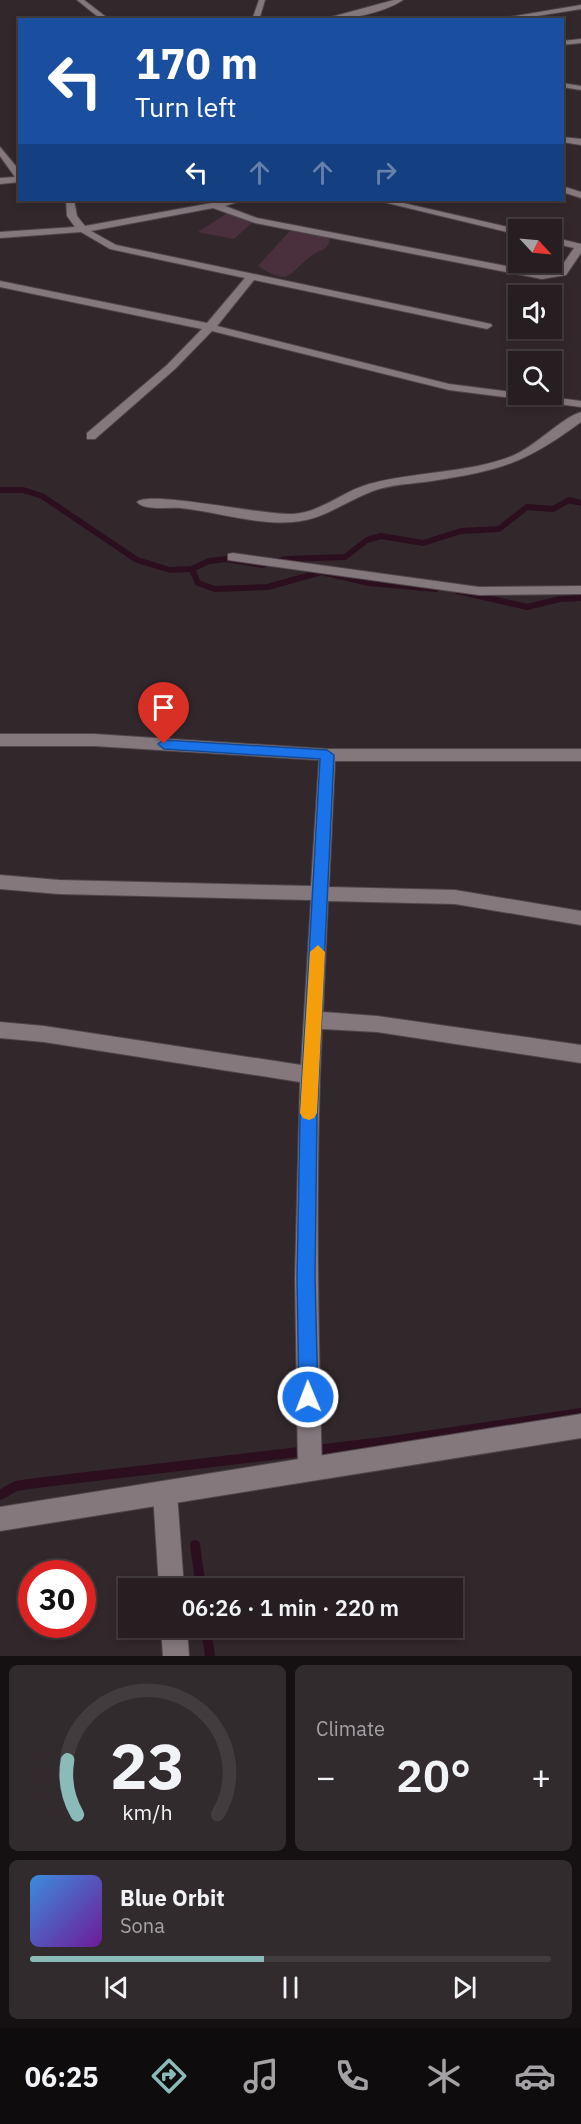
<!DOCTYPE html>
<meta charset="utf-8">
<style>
body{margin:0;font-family:"IBM Plex Sans",sans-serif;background:#322b2e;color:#f1f3f6;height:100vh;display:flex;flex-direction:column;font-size:22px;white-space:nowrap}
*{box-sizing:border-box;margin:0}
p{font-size:20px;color:#a4a2a5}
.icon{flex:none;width:33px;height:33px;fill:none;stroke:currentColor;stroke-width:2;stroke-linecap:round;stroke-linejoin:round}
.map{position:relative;height:1656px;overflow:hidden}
.details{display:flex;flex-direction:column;gap:9px;padding:9px;background:#151012;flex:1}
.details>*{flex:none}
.hud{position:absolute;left:18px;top:18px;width:546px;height:183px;border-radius:0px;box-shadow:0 3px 9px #0003,0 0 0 2px #423c3f;background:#1a4fa0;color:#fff;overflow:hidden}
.needle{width:39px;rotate:116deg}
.controls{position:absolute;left:508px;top:219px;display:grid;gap:12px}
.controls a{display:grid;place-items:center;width:54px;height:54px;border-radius:0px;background:#261e21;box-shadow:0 3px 9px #0003,0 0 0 2px #423c3f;font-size:30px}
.speed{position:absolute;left:18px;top:1560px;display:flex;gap:12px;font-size:30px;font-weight:700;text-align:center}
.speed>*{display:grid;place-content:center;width:78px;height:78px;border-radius:50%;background:#261e21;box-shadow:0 3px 9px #0003,0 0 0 2px #423c3f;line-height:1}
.speed .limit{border:9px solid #d22;background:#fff;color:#111}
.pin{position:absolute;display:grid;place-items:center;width:51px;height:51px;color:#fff;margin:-62px -26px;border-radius:50% 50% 50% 0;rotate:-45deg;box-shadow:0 0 6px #0007}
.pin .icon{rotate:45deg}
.me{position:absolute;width:66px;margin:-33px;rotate:359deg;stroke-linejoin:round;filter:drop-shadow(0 0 4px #0008)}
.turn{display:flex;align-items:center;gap:21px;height:126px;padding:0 18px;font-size:27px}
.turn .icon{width:78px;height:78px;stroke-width:2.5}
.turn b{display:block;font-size:42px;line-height:51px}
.lanes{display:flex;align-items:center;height:57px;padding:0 18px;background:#0003;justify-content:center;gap:30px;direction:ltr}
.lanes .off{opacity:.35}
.big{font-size:45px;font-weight:600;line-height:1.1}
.details .tile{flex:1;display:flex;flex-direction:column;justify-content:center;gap:9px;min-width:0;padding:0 21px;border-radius:9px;background:#322b2e}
.details .dial{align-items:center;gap:0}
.dial svg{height:156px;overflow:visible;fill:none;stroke:#423c3f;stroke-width:7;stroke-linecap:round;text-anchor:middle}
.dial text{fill:#f1f3f6;stroke:none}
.song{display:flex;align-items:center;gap:18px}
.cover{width:72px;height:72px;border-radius:9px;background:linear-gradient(135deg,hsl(210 70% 55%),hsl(280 70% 35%))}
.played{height:6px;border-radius:3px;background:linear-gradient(90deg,#8bbbb9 45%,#423c3f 45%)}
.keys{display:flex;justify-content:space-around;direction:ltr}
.heat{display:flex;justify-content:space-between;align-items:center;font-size:33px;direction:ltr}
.details .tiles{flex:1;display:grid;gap:9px;grid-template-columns:1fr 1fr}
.tile:last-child{grid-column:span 2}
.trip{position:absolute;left:118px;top:1578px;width:345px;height:60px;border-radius:0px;background:#261e21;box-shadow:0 3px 9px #0003,0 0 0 2px #423c3f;font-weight:600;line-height:60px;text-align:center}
.menu{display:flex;height:96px;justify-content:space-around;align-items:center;background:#0f0c0d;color:#a4a2a5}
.menu .icon{width:42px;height:42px}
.menu .on{color:#8bbbb9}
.menu b{font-size:27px;color:#f1f3f6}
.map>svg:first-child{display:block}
.green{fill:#4a303d}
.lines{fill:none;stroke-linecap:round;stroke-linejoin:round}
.stream-far1{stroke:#2c0f1e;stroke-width:6}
.stream{stroke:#2c0f1e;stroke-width:10}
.minor-casing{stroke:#4f454a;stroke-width:2}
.tertiary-casing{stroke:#4f454a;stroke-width:2}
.minor{fill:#84787d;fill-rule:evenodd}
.tertiary{fill:#84787d;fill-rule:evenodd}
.route{fill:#1a73e8;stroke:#114b97;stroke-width:1.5}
.slow{fill:#f59e0b}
</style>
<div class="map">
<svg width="581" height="1656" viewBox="0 0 581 1656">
<rect width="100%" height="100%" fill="#32282c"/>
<g class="green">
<path d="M231 211 255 220 234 239 198 232Z"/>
<path d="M300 227 330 232C330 252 323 247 311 256 289 273 290 287 258 266L289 232Z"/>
</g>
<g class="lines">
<g class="stream-far1">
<path d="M0 490H23L42 496 137 560 170 570 192 569 209 561 226 559 262 565 286 559 345 557 367 540 381 536 423 543 461 531 499 529 527 507 553 509 569 500 581 503"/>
<path d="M192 569 198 583 215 589 268 587 321 572 369 583 436 589"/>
<path d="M457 591 527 607 560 599 581 598"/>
</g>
<g class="stream">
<path d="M0 1495 16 1486 36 1483 391 1441 581 1413"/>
<path d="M195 1545 201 1588"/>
<path d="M206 1628 210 1656"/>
</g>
<g class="minor-casing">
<g id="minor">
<path d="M77 0H84L110 20H102Z"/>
<path d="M259 0H265L259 20H252Z"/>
<path d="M394 0H403C382 14 345 20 320 20Z"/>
<path d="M581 5V9L512 20H492Z"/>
<path d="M581 39V43L562 45V41Z"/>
<path d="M562 83 581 86V90L562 87Z"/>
<path d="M562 137 581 139V145L562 142Z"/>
<path d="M0 147 20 171V182L0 184V178L15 177 0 156Z"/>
<path d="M562 186 581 192V198L562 192Z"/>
<path d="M66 200H74L77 216 85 226 228 200H244L225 206 257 218 542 273 559 270 574 248 552 243V237L581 244V253L566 275 542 279 255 223 213 208 91 231 116 245 491 324 492 326 487 329 254 280 217 326 449 384 581 401V407L449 390 212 331 175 369 95 439H87V433L167 365 202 329 0 287V281L207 323 245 278 110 249 81 232 0 238V232L75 227 67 216Z"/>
<path d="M375 200H390L521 230 519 235Z"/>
<path d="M581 412V422C524 464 501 470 432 481 413 484 391 484 373 491 346 501 323 520 293 522 255 525 218 512 181 508 168 507 145 511 137 502 149 490 266 516 293 514 322 512 343 491 369 484 416 471 466 474 512 456 535 447 561 418 581 412Z"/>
<path d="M233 553 479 587 581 586V594L479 595 228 560V554Z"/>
<path d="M0 734H94L327 749H581V761H335L329 887 455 890 581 911V925L455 904 328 901 323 1012 377 1016 581 1045V1063L377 1032 322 1029C315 1175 318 1322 322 1469L318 1477 310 1481 302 1477 298 1469 295 1278 300 1082 44 1042 0 1038V1022L44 1026 301 1065 311 900 59 894 0 889V875L59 880 311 886 319 760 94 746H0Z"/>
<path d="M165 1481 174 1484 177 1493 184 1588H159L153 1493 156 1484Z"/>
<path d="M161 1628H187L189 1656H163Z"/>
</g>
</g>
<g class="tertiary-casing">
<path id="tertiary" d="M581 1414V1438L0 1531V1507Z"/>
</g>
<use href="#minor" class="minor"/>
<use href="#tertiary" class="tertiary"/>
</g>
<path class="route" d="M164 740 327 750 334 755 317 1115 315 1278 318 1397 315 1404 308 1407 302 1404 299 1397 297 1278 300 1115 320 759 164 749 158 744Z"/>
<path class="slow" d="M318 945 325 952 317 1113 314 1118 309 1120 303 1118 300 1113 310 952Z"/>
</svg>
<div class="controls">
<a><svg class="needle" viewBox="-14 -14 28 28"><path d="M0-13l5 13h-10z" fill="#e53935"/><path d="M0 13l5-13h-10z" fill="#a4a2a5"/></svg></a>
<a><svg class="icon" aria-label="sound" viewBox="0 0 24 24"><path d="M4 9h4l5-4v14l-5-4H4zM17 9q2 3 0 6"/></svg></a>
<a><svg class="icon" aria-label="search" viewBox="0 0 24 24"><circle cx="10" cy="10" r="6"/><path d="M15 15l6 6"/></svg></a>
</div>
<div class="speed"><div class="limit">30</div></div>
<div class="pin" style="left:164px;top:744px;background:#d93025"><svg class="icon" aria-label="arrive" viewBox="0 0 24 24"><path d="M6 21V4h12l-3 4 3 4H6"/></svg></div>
<svg class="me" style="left:308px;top:1397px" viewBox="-20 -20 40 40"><circle r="17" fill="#1a73e8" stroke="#fff" stroke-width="3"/><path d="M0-11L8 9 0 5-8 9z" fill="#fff"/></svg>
<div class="trip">06:26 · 1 min · 220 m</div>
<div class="hud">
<div class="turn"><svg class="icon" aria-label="left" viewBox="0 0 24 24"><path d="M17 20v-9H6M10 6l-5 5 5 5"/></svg><div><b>170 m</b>Turn left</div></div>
<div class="lanes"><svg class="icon" aria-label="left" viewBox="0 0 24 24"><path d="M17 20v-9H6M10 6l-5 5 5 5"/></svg><svg class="icon off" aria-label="ahead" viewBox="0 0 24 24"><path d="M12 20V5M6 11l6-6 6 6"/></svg><svg class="icon off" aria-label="ahead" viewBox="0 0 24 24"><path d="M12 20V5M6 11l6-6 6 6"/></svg><svg class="icon off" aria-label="right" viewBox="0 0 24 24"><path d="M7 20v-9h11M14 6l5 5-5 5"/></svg></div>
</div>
</div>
<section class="details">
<div class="tiles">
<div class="tile dial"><svg viewBox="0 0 100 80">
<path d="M14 69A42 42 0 1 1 86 69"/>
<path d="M14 69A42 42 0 0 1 9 41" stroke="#8bbbb9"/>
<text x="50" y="56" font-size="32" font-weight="700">23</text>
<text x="50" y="72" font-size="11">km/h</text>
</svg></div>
<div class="tile"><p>Climate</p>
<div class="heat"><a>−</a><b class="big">20°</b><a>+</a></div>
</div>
<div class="tile">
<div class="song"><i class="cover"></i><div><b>Blue Orbit</b><p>Sona</p></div></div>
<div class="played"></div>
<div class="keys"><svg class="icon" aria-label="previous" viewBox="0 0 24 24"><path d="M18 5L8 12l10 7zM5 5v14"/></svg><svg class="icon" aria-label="pause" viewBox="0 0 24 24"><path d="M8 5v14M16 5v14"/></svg><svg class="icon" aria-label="next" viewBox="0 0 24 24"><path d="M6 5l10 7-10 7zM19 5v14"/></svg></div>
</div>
</div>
</section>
<nav class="menu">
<b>06:25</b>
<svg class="icon on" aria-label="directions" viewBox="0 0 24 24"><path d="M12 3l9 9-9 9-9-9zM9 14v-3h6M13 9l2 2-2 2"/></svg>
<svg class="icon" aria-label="music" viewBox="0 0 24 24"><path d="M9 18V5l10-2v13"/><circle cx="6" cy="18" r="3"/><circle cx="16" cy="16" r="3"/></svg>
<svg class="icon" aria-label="phone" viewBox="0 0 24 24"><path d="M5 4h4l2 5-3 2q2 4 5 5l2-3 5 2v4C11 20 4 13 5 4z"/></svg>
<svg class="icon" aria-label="climate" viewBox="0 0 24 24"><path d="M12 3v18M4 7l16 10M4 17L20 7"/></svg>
<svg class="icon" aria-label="car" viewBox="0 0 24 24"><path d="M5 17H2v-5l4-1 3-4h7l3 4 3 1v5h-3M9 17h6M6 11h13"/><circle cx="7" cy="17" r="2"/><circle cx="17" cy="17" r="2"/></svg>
</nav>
